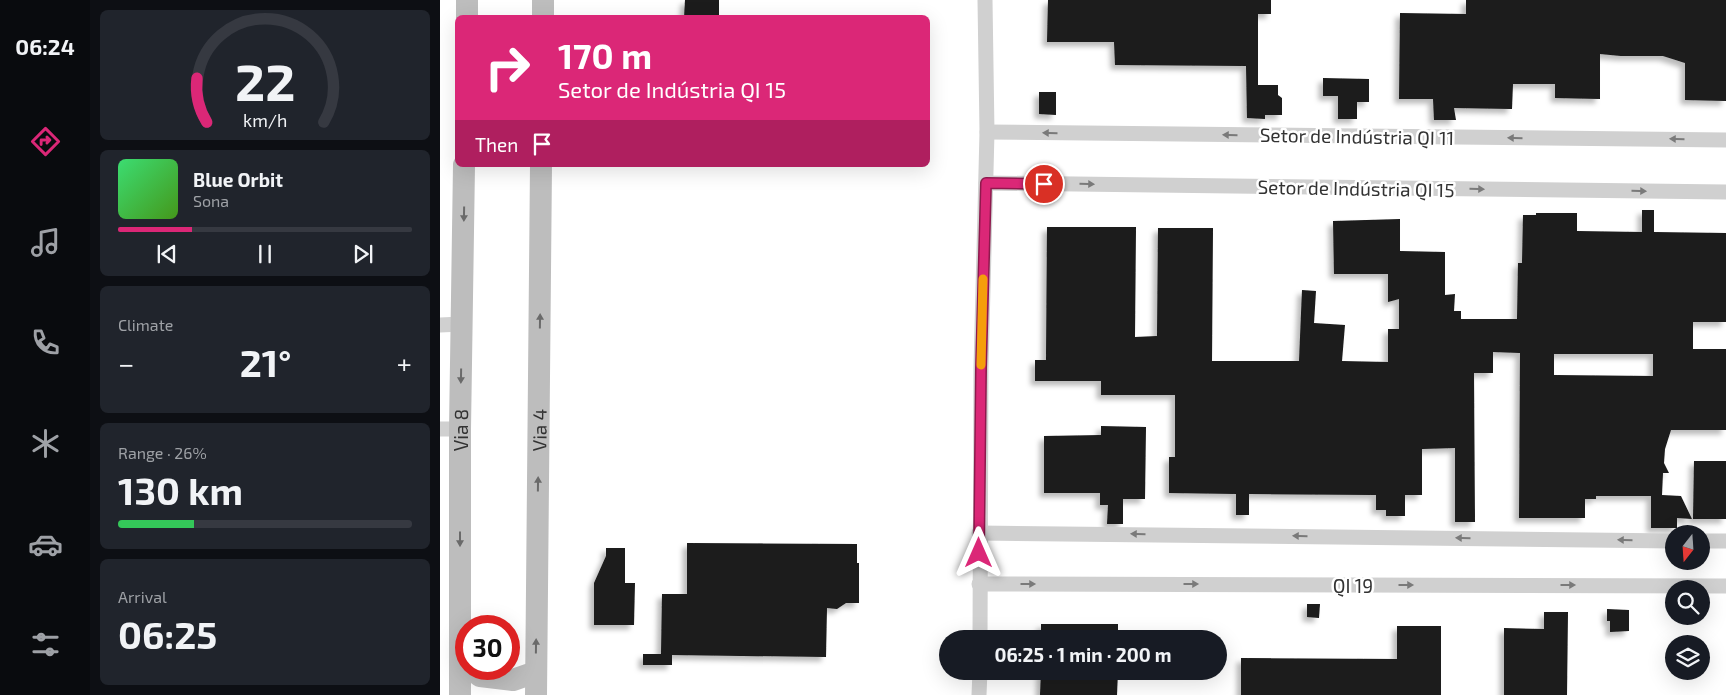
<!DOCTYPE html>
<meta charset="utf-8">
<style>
body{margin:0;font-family:"Exo 2",sans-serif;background:#20242c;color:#f1f3f6;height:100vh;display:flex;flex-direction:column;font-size:19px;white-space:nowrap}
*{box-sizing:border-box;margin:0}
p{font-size:16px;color:#9ea1a6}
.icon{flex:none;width:28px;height:28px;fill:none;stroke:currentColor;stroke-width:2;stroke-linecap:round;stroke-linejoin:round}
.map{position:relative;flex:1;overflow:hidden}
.side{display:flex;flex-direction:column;gap:10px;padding:10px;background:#0d0f14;width:350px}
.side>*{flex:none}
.hud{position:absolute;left:15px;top:15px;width:475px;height:152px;border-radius:8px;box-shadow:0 5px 20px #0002;background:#db2777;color:#fff;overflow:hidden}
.needle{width:32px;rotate:197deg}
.buttons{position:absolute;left:1225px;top:525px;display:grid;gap:10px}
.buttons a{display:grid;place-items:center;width:45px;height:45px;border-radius:50%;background:#171b24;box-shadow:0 5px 20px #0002;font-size:25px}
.speed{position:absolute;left:15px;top:615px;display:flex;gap:10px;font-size:25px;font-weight:700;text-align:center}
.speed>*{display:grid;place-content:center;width:65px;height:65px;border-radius:50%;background:#171b24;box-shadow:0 5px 20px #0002;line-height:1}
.speed .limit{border:8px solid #d22;background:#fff;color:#111}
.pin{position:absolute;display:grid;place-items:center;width:42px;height:42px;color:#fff;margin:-21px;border:2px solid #fff;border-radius:50%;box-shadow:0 1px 5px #0007}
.me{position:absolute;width:55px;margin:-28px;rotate:0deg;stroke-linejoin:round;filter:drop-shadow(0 0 4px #0008)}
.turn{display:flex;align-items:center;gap:18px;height:105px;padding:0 20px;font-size:22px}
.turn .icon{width:65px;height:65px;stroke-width:2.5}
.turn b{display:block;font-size:35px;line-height:42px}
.then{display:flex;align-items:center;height:48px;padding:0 20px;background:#0003;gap:10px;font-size:19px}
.big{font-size:38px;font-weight:700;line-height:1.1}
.side .tile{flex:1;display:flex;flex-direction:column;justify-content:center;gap:8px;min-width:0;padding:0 18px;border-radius:8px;background:#20242c}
.side .dial{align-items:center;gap:0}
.dial svg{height:130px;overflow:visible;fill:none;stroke:#363941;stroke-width:7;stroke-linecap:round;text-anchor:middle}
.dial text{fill:#f1f3f6;stroke:none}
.song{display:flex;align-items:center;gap:15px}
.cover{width:60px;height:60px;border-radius:8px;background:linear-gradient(135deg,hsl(140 70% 55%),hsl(100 70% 35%))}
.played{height:5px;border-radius:2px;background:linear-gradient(90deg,#db2777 25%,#363941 25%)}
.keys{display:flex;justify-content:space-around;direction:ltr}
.heat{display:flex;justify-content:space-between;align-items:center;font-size:28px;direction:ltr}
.charge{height:8px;border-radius:4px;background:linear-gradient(90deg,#34c759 26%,#363941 0)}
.trip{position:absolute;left:499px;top:630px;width:288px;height:50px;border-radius:25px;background:#171b24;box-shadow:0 5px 20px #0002;font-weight:700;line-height:50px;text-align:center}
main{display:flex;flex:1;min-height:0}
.dock{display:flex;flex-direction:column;width:90px;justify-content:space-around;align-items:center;background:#090b0e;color:#9ea1a6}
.dock .icon{width:35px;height:35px}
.dock .current{color:#db2777}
.dock b{font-size:22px;color:#f1f3f6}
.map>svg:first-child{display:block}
.building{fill:#1a1a1a;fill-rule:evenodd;filter:url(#shadow)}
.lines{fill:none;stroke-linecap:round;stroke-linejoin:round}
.street{stroke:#d0d0d0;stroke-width:15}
.secondary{stroke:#bdbdbd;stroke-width:22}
.oneway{fill:#7a7a7a}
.oneway2{fill:#6a6a6a}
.route-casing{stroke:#8e194d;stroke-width:12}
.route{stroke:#db2777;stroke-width:9}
.slow{stroke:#f59e0b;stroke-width:9}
.labels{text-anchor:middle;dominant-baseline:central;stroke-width:5;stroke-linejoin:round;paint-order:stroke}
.street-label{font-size:19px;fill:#333;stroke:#fff}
</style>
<main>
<nav class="dock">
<b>06:24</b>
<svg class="icon current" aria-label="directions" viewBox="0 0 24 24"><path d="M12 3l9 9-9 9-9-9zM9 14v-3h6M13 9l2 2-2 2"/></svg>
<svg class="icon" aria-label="music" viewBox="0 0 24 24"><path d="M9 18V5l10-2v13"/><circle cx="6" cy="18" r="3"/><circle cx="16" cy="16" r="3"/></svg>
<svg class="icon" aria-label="phone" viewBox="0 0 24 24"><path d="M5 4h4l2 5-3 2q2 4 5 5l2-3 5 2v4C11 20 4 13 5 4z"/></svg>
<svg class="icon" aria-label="climate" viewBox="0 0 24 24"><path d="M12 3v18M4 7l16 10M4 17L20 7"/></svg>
<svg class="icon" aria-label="car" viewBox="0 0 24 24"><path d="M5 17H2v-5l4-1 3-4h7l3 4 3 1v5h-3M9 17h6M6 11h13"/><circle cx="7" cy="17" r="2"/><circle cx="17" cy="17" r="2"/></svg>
<svg class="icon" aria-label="filters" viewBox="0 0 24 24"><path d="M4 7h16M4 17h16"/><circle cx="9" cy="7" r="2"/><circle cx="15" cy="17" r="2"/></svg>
</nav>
<section class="side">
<div class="tile dial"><svg viewBox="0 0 100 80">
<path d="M14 69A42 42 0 1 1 86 69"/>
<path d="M14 69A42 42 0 0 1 8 42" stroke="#db2777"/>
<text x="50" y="56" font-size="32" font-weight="700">22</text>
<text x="50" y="72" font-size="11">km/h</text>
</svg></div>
<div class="tile">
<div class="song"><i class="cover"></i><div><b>Blue Orbit</b><p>Sona</p></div></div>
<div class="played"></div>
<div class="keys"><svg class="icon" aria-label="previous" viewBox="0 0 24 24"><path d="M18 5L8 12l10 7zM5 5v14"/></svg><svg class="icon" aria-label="pause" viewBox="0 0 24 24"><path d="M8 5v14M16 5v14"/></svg><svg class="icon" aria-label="next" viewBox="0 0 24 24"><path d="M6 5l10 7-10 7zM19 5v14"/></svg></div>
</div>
<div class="tile"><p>Climate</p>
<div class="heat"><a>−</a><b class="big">21°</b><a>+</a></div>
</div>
<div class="tile"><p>Range · 26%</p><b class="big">130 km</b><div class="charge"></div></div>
<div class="tile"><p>Arrival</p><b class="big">06:25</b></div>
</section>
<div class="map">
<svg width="1286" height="695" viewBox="0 0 1286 695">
<defs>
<filter id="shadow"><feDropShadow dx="-4.5" dy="4.5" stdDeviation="2.5" flood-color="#0004"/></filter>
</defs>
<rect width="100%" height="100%" fill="#fff"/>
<g class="building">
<path d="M245 0H279V18H244Z"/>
<path d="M608 0H831V14H818V85H838V95L842 98V115H825V119L807 118 806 66 675 65 674 42H607Z"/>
<path d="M1026 0H1286V101L1245 100V63L1223 56H1181L1160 54V99L1115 98V84H1073L1072 109 1014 108 1016 120H994L993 99H959L960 13 1026 14Z"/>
<path d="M883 78 929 79V102H917V119H898V96H883Z"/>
<path d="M599 92H616V115L599 114Z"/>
<path d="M1202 210H1214V232L1286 233V322H1253V349H1286V430H1231L1225 449 1224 463 1229 473H1223L1222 495 1241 496 1252 519 1237 518V528H1211V496H1156V499H1145V518H1079L1080 353 1053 352V373H1034L1035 522H1015V448L982 449V495H965V516H946V510H936V495L809 494V515H796V494L729 493V457H735V395H661V381H595V360H606L607 227H696L695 337 717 336 718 228H773L772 361H859L862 290 876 291 874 323 905 325 902 361 948 362V329H959V299L948 302V274H894L893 221 960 219V251L1005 252V295L1015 294 1014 311H1021V319H1077L1078 263H1082L1083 215H1096V213H1137V231L1202 232ZM1114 354H1213V376L1114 375Z"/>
<path d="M661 426 706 427 705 499H683V524H667L668 505H660V493H604V436L661 435Z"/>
<path d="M1254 461H1286V519H1253Z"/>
<path d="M247 543 417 544V563H419V603H406L397 609 387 608 386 657 232 655V665H203V654H221L222 594H247Z"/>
<path d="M166 548H185V583H195L194 625H154V583L166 556Z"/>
<path d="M867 604H880L879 618 867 617Z"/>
<path d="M1167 609 1189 610V631L1170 632V621H1167Z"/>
<path d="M1104 612H1128L1127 695H1064V628L1104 629Z"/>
<rect x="601" y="624" width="77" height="15"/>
<path d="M957 626H1001V695H801V658L957 659Z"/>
<path d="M601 671H678L677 695H600Z"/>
</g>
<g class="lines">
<g class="street">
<path d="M547 132 1286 140"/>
<path d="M546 183 1286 192"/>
<path d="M0 325 22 324"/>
<path d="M0 429H20"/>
<path d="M539 533 1234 541"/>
<path d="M1261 541H1286"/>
<path d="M539 584 1286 586"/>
<path d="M540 639 541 368 547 132 545 0"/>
<path d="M539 695 540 671"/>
</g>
<g class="secondary">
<path d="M27 18V0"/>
<path d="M103 18V0"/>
<path d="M31 669 40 676 73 680 96 672"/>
<path id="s1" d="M20 695V429L24 165"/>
<path id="s2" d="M96 695 101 165"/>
</g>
</g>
<defs><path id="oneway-solid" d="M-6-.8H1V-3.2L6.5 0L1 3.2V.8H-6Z" transform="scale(1.25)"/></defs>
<g class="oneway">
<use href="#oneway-solid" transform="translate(610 133) rotate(-179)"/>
<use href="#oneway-solid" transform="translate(790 135) rotate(-179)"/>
<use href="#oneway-solid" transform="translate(1075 138) rotate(-179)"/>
<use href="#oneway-solid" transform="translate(1237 139) rotate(-179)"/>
<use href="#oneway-solid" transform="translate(647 184) rotate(1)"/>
<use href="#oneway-solid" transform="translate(1037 189) rotate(1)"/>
<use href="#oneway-solid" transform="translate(1199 191) rotate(1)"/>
<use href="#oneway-solid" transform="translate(698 534) rotate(-179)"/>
<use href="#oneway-solid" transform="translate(860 536) rotate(-179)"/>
<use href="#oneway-solid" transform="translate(1023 538) rotate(-179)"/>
<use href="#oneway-solid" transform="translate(1185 540) rotate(-179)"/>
<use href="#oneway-solid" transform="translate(588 584)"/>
<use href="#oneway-solid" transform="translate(751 584)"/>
<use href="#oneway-solid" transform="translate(966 585)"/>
<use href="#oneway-solid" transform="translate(1128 585)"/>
</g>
<g class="oneway2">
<use href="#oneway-solid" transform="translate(24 214) rotate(91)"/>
<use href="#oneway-solid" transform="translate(100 321) rotate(-89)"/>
<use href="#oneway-solid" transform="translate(21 376) rotate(91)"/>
<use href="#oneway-solid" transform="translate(98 484) rotate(-89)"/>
<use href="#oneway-solid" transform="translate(20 539) rotate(90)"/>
<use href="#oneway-solid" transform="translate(96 646) rotate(-89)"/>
</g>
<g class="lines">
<g class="route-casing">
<path id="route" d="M539 553 541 368 546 183 604 184"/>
</g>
<use href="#route" class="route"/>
<path class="slow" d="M541 365 543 279"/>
</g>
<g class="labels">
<g class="street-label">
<text transform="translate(917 136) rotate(1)">Setor de Indústria QI 11</text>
<text transform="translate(916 188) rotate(1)">Setor de Indústria QI 15</text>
<text stroke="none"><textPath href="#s1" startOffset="265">Via 8</textPath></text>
<text stroke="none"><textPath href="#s2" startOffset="265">Via 4</textPath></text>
<text x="913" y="585">QI 19</text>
</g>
</g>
</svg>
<div class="buttons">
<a><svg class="needle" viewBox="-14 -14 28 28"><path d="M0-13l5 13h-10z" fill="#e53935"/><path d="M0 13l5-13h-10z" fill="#9ea1a6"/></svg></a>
<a><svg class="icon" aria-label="search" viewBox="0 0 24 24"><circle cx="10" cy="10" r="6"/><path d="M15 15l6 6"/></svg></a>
<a><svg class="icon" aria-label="layers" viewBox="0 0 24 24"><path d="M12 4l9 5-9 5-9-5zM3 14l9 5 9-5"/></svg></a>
</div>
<div class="speed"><div class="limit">30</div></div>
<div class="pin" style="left:604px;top:184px;background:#d93025"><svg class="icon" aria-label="arrive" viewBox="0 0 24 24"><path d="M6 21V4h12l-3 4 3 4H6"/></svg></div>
<svg class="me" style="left:539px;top:553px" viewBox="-20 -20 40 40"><path d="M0-17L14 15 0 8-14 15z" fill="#db2777" stroke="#fff" stroke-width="4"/></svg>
<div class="trip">06:25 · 1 min · 200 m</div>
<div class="hud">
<div class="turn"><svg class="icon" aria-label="right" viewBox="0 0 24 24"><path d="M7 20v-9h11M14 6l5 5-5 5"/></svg><div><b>170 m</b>Setor de Indústria QI 15</div></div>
<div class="then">Then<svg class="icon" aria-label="arrive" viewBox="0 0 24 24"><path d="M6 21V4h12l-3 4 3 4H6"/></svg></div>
</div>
</div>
</main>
